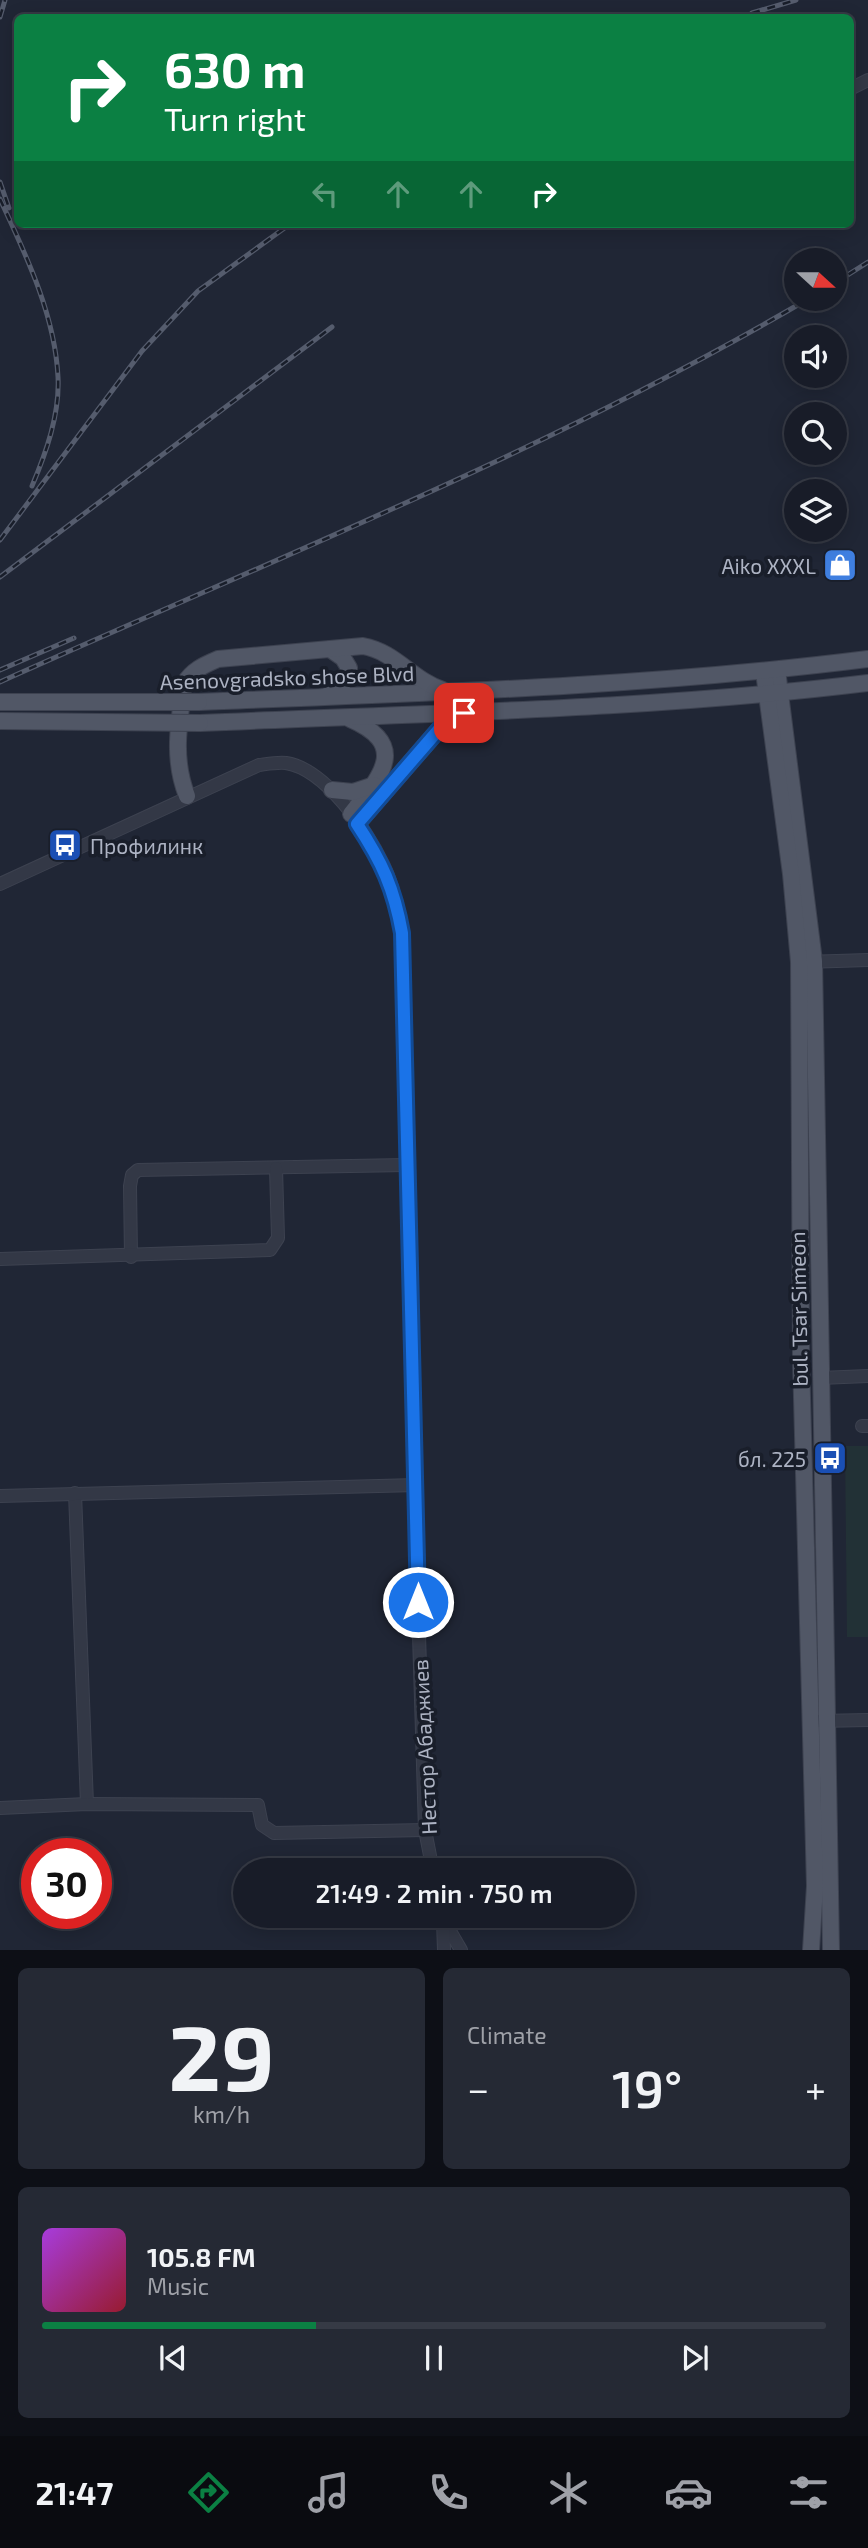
<!DOCTYPE html>
<meta charset="utf-8">
<style>
body{margin:0;font-family:"Exo 2",sans-serif;background:#252934;color:#f1f3f6;height:100vh;display:flex;flex-direction:column;font-size:26px;white-space:nowrap}
*{box-sizing:border-box;margin:0}
p{font-size:23px;color:#9fa1a8}
.icon{flex:none;width:38px;height:38px;fill:none;stroke:currentColor;stroke-width:2;stroke-linecap:round;stroke-linejoin:round}
.map{position:relative;height:1950px;overflow:hidden}
.sheet{display:flex;flex-direction:column;gap:18px;padding:18px;background:#0d0f16;flex:1}
.sheet>*{flex:none}
.banner{position:absolute;left:14px;top:14px;width:840px;height:214px;border-radius:10px;box-shadow:0 4px 18px #0003,0 0 0 2px #363a45;background:#0b8043;color:#fff;overflow:hidden}
.needle{width:46px;rotate:111deg}
.buttons{position:absolute;left:784px;top:248px;display:grid;gap:14px}
.buttons a{display:grid;place-items:center;width:63px;height:63px;border-radius:50%;background:#181c28;box-shadow:0 4px 18px #0003,0 0 0 2px #363a45;font-size:35px}
.speed{position:absolute;left:21px;top:1838px;display:flex;gap:14px;font-size:35px;font-weight:700;text-align:center}
.speed>*{display:grid;place-content:center;width:91px;height:91px;border-radius:50%;background:#181c28;box-shadow:0 4px 18px #0003,0 0 0 2px #363a45;line-height:1}
.speed .limit{border:10px solid #d22;background:#fff;color:#111}
.pin{position:absolute;display:grid;place-items:center;width:60px;height:60px;color:#fff;margin:-30px;border-radius:14px;box-shadow:0 4px 10px #0006}
.me{position:absolute;width:77px;margin:-38px;rotate:0deg;stroke-linejoin:round;filter:drop-shadow(0 0 5px #0008)}
.turn{display:flex;align-items:center;gap:24px;height:147px;padding:0 35px;font-size:32px}
.turn .icon{width:91px;height:91px;stroke-width:2.5}
.turn b{display:block;font-size:49px;line-height:60px}
.lanes{display:flex;align-items:center;height:66px;padding:0 35px;background:#0003;justify-content:center;gap:35px;direction:ltr}
.lanes .off{opacity:.35}
.big{font-size:52px;font-weight:600;line-height:1.1}
.sheet .card{flex:1;display:flex;flex-direction:column;justify-content:center;gap:10px;min-width:0;padding:0 24px;border-radius:10px;background:#252934}
.sheet .dial{align-items:center;gap:0}
.dial b{font-size:91px;line-height:1}
.song{display:flex;align-items:center;gap:21px}
.cover{width:84px;height:84px;border-radius:10px;background:linear-gradient(135deg,hsl(280 70% 55%),hsl(350 70% 35%))}
.played{height:7px;border-radius:4px;background:linear-gradient(90deg,#0b8043 35%,#363a45 35%)}
.keys{display:flex;justify-content:space-around;direction:ltr}
.heat{display:flex;justify-content:space-between;align-items:center;font-size:38px;direction:ltr}
.sheet .tiles{flex:1;display:grid;gap:18px;grid-template-columns:1fr 1fr}
.card:last-child{grid-column:span 2}
.trip{position:absolute;left:233px;top:1858px;width:402px;height:70px;border-radius:35px;background:#181c28;box-shadow:0 4px 18px #0003,0 0 0 2px #363a45;font-weight:600;line-height:70px;text-align:center}
.menu{display:flex;height:112px;justify-content:space-around;align-items:center;background:#0a0b10;color:#9fa1a8}
.menu .icon{width:49px;height:49px}
.menu .on{color:#0b8043}
.menu b{font-size:32px;color:#f1f3f6}
.map>svg:first-child{display:block}
.green{fill:#223136}
.lines{fill:none;stroke-linecap:round;stroke-linejoin:round}
.minor-casing{stroke:#3d4250;stroke-width:14}
.major-casing{stroke:#3d4250;stroke-width:18}
.minor{stroke:#333846;stroke-width:12}
.major{stroke:#515766;stroke-width:16}
.rail-casing{stroke:#555c6d;stroke-width:5}
.rail{stroke:#191e2a;stroke-width:2.5;stroke-dasharray:8;stroke-linecap:butt}
.major-bridge-casing{stroke:#3d4250;stroke-width:18;stroke-linecap:butt}
.major-bridge{stroke:#515766;stroke-width:16}
.route-casing{stroke:#114b97;stroke-width:18}
.route{stroke:#1a73e8;stroke-width:12}
.labels{text-anchor:middle;dominant-baseline:central;stroke-width:7;stroke-linejoin:round;paint-order:stroke}
.poi-label{font-size:21px;fill:#adb3c3;stroke:#191e2a;text-anchor:end}
.street-label{font-size:21px;fill:#adb3c3;stroke:#191e2a}
</style>
<div class="map">
<svg width="868" height="1950" viewBox="0 0 868 1950">
<rect width="100%" height="100%" fill="#202635"/>
<path class="green" d="M845 1446H868V1637H847Z"/>
<g class="lines">
<g class="minor-casing">
<g id="minor">
<path d="M850 89 868 80"/>
<path d="M0 884 259 765C267 764 278 762 286 763 326 769 368 832 384 866 394 887 398 911 402 933L418 1602 425 1830 433 1871"/>
<path d="M805 962 868 960"/>
<path d="M131 1257 130 1186 132 1175 138 1170 406 1165"/>
<path d="M0 1259 270 1250 278 1238 276 1168"/>
<path d="M820 1378 868 1376"/>
<path d="M862 1426H868"/>
<path d="M75 1493 87 1804"/>
<path d="M0 1496 417 1485"/>
<path d="M819 1721 868 1720"/>
<path d="M0 1808 87 1804 258 1805 262 1825 274 1833 425 1830"/>
<path d="M443 1919 461 1950"/>
<path d="M443 1922 444 1950"/>
</g>
</g>
<g class="major-casing">
<g id="major">
<path d="M777 670 814 961 831 1950"/>
<path d="M764 672 791 874 799 962 801 1360 815 1886 811 1950"/>
<path d="M326 696 340 690 349 668 343 658 330 649"/>
<path d="M199 702C422 693 646 687 868 659"/>
<path d="M350 719C410 745 381 776 351 814"/>
<path d="M200 723C423 713 646 710 868 683"/>
<path d="M332 790 353 792 374 785"/>
<path d="M187 796C172 758 179 724 184 684 192 670 204 665 218 659L363 646C396 652 412 680 443 690"/>
<path d="M357 824 441 727 461 715"/>
</g>
</g>
<use href="#minor" class="minor"/>
<use href="#major" class="major"/>
<g class="rail-casing">
<g id="rail">
<path d="M752 13 796 0"/>
<path d="M0 17 5 0"/>
<path d="M0 182 9 208"/>
<path d="M0 199C26 255 55 315 58 377 60 414 46 453 32 486"/>
<path d="M835 283 868 262"/>
<path d="M0 540 142 351 198 291 290 224"/>
<path d="M0 577 332 327"/>
<path d="M0 670 74 638"/>
<path d="M0 682C271 560 551 450 808 299"/>
</g>
</g>
<use href="#rail" class="rail"/>
<g class="major-bridge-casing">
<g id="major-bridge">
<path d="M0 702H199"/>
<path d="M0 721 200 723"/>
</g>
</g>
<use href="#major-bridge" class="major-bridge"/>
</g>
<g class="lines">
<g class="route-casing">
<path id="route" d="M418 1602 402 933C394 888 382 862 357 824L441 727 464 713"/>
</g>
<use href="#route" class="route"/>
</g>
<defs>
<g id="shop-square" transform="scale(1.75)"><rect x="-9" y="-9" width="18" height="18" rx="4" fill="#3f7fe0" stroke="#191e2a"/><path d="M-5-2.5h2.3a2.7 3.5 0 0 1 5.4 0H5L5.5 6h-11ZM-1.5-2.5h3a1.5 2.3 0 0 0-3 0Z" fill="#fff"/></g>
<g id="bus-square" transform="scale(1.75)"><rect x="-9" y="-9" width="18" height="18" rx="4" fill="#1a4fb4" stroke="#191e2a"/><path d="M-5-6H5V4H4V6H2V4H-2V6H-4V4H-5ZM-3.5-4V0h7V-4ZM-3.5 1.2v1.5H-2V1.2ZM2 1.2v1.5H3.5V1.2Z" fill="#fff"/></g>
</defs>
<g fill-rule="evenodd">
<use href="#shop-square" x="840" y="565"/>
<use href="#bus-square" x="65" y="845"/>
<use href="#bus-square" x="830" y="1458"/>
</g>
<g class="labels">
<g class="poi-label">
<text x="816" y="565">Aiko XXXL</text>
<text x="90" y="845" text-anchor="start">Профилинк</text>
<text x="806" y="1458">бл. 225</text>
</g>
<g class="street-label">
<text transform="translate(287 677) rotate(-2)">Asenovgradsko shose Blvd</text>
<text transform="translate(798 1309) rotate(-91)">bul. Tsar Simeon</text>
<text transform="translate(424 1747) rotate(-93)">Нестор Абаджиев</text>
</g>
</g>
</svg>
<div class="buttons">
<a><svg class="needle" viewBox="-14 -14 28 28"><path d="M0-13l5 13h-10z" fill="#e53935"/><path d="M0 13l5-13h-10z" fill="#9fa1a8"/></svg></a>
<a><svg class="icon" aria-label="sound" viewBox="0 0 24 24"><path d="M4 9h4l5-4v14l-5-4H4zM17 9q2 3 0 6"/></svg></a>
<a><svg class="icon" aria-label="search" viewBox="0 0 24 24"><circle cx="10" cy="10" r="6"/><path d="M15 15l6 6"/></svg></a>
<a><svg class="icon" aria-label="layers" viewBox="0 0 24 24"><path d="M12 4l9 5-9 5-9-5zM3 14l9 5 9-5"/></svg></a>
</div>
<div class="speed"><div class="limit">30</div></div>
<div class="pin" style="left:464px;top:713px;background:#d93025"><svg class="icon" aria-label="arrive" viewBox="0 0 24 24"><path d="M6 21V4h12l-3 4 3 4H6"/></svg></div>
<svg class="me" style="left:418px;top:1602px" viewBox="-20 -20 40 40"><circle r="17" fill="#1a73e8" stroke="#fff" stroke-width="3"/><path d="M0-11L8 9 0 5-8 9z" fill="#fff"/></svg>
<div class="trip">21:49 · 2 min · 750 m</div>
<div class="banner">
<div class="turn"><svg class="icon" aria-label="right" viewBox="0 0 24 24"><path d="M7 20v-9h11M14 6l5 5-5 5"/></svg><div><b>630 m</b>Turn right</div></div>
<div class="lanes"><svg class="icon off" aria-label="left" viewBox="0 0 24 24"><path d="M17 20v-9H6M10 6l-5 5 5 5"/></svg><svg class="icon off" aria-label="ahead" viewBox="0 0 24 24"><path d="M12 20V5M6 11l6-6 6 6"/></svg><svg class="icon off" aria-label="ahead" viewBox="0 0 24 24"><path d="M12 20V5M6 11l6-6 6 6"/></svg><svg class="icon" aria-label="right" viewBox="0 0 24 24"><path d="M7 20v-9h11M14 6l5 5-5 5"/></svg></div>
</div>
</div>
<section class="sheet">
<div class="tiles">
<div class="card dial"><b>29</b><p>km/h</p></div>
<div class="card"><p>Climate</p>
<div class="heat"><a>−</a><b class="big">19°</b><a>+</a></div>
</div>
<div class="card">
<div class="song"><i class="cover"></i><div><b>105.8 FM</b><p>Music</p></div></div>
<div class="played"></div>
<div class="keys"><svg class="icon" aria-label="previous" viewBox="0 0 24 24"><path d="M18 5L8 12l10 7zM5 5v14"/></svg><svg class="icon" aria-label="pause" viewBox="0 0 24 24"><path d="M8 5v14M16 5v14"/></svg><svg class="icon" aria-label="next" viewBox="0 0 24 24"><path d="M6 5l10 7-10 7zM19 5v14"/></svg></div>
</div>
</div>
</section>
<nav class="menu">
<b>21:47</b>
<svg class="icon on" aria-label="directions" viewBox="0 0 24 24"><path d="M12 3l9 9-9 9-9-9zM9 14v-3h6M13 9l2 2-2 2"/></svg>
<svg class="icon" aria-label="music" viewBox="0 0 24 24"><path d="M9 18V5l10-2v13"/><circle cx="6" cy="18" r="3"/><circle cx="16" cy="16" r="3"/></svg>
<svg class="icon" aria-label="phone" viewBox="0 0 24 24"><path d="M5 4h4l2 5-3 2q2 4 5 5l2-3 5 2v4C11 20 4 13 5 4z"/></svg>
<svg class="icon" aria-label="climate" viewBox="0 0 24 24"><path d="M12 3v18M4 7l16 10M4 17L20 7"/></svg>
<svg class="icon" aria-label="car" viewBox="0 0 24 24"><path d="M5 17H2v-5l4-1 3-4h7l3 4 3 1v5h-3M9 17h6M6 11h13"/><circle cx="7" cy="17" r="2"/><circle cx="17" cy="17" r="2"/></svg>
<svg class="icon" aria-label="filters" viewBox="0 0 24 24"><path d="M4 7h16M4 17h16"/><circle cx="9" cy="7" r="2"/><circle cx="15" cy="17" r="2"/></svg>
</nav>
